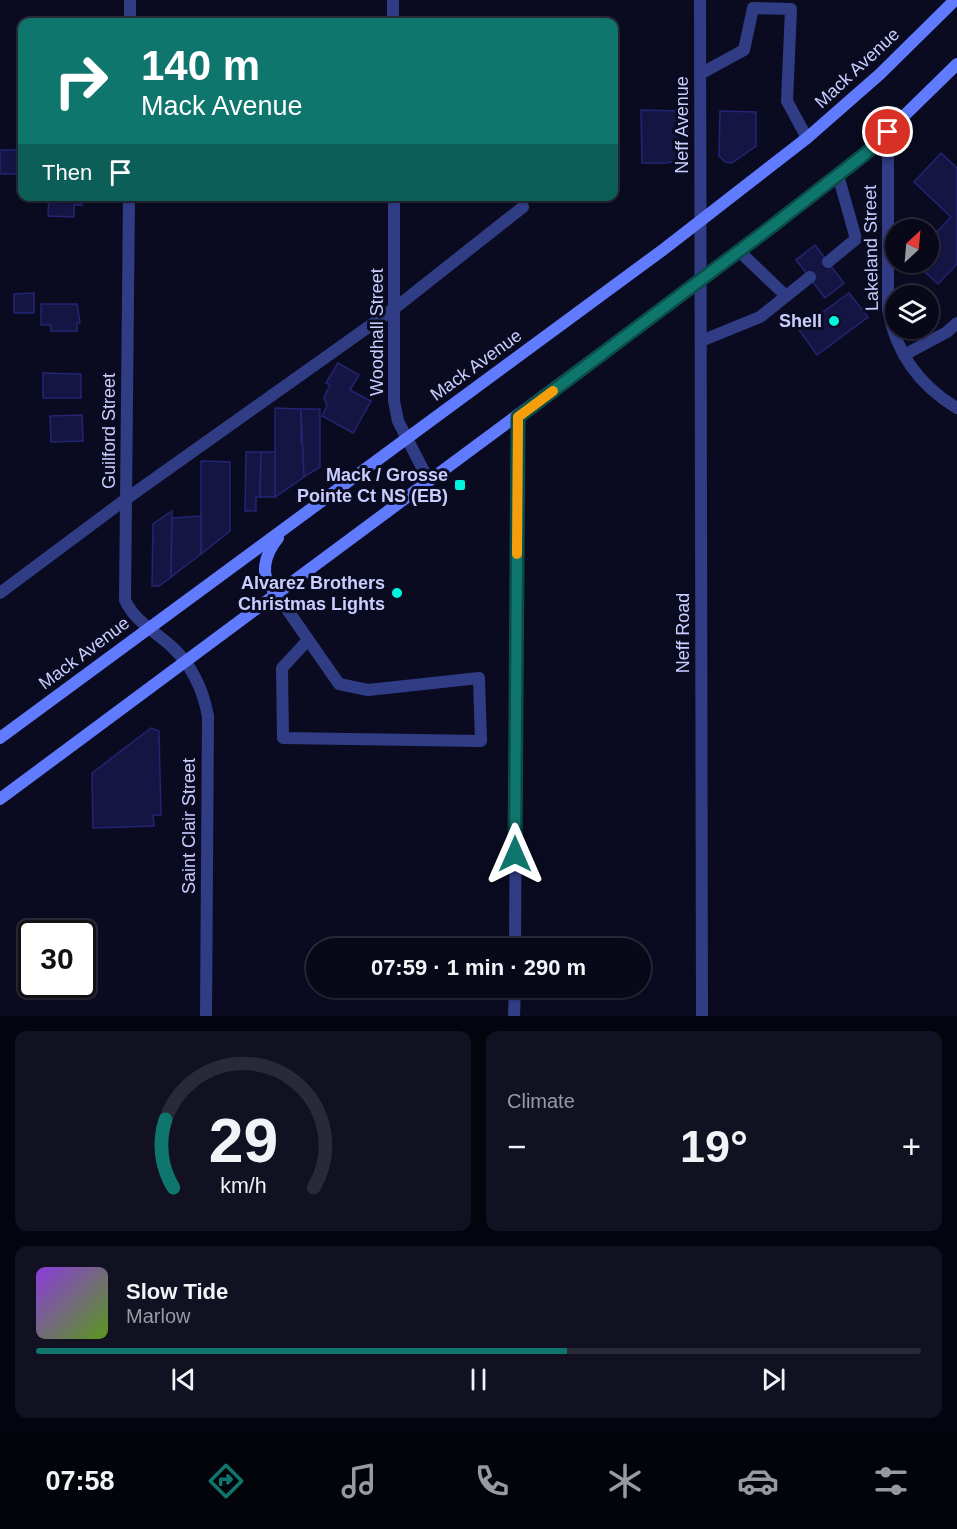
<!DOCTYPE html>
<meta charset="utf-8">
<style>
body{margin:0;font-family:Helvetica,sans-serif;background:#112;color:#f1f3f6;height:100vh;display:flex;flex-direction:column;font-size:22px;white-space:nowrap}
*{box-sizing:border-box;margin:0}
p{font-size:20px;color:#989aa2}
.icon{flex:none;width:33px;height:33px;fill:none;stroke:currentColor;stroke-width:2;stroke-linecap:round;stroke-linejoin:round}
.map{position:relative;height:1016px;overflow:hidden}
.panel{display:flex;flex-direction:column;gap:15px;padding:15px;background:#04040e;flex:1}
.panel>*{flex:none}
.guide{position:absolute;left:18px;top:18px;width:600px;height:183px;border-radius:12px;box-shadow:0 2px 4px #0004,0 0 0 2px #292938;background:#0f766e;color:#fff;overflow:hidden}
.needle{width:39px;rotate:26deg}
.fabs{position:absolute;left:885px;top:219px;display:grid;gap:12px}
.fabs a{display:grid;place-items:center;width:54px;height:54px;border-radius:50%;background:#080819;box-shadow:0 2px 4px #0004,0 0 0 2px #292938;font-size:30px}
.speed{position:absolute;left:18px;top:920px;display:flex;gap:12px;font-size:30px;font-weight:700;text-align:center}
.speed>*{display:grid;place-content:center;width:78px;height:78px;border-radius:50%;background:#080819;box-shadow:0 2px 4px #0004,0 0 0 2px #292938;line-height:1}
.speed .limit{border:3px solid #111;border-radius:9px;background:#fff;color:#111}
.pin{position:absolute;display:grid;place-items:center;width:51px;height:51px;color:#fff;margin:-26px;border:3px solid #fff;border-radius:50%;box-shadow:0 2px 6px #0007}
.me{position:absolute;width:66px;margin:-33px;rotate:0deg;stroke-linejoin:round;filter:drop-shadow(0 0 4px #0008)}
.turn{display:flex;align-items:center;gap:21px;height:126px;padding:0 24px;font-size:27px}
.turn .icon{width:78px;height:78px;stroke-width:2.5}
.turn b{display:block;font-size:42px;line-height:51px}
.then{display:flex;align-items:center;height:57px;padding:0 24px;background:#0003;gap:12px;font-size:22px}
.big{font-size:45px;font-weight:600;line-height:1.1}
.panel .card{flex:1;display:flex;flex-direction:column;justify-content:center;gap:9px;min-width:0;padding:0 21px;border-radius:12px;background:#112}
.panel .dial{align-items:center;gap:0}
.dial svg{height:156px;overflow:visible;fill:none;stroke:#292938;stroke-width:7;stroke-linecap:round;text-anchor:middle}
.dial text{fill:#f1f3f6;stroke:none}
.song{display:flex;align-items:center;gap:18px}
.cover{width:72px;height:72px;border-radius:9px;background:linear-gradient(135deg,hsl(270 70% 55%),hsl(90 70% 35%))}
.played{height:6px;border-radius:3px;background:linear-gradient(90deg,#0f766e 60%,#292938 60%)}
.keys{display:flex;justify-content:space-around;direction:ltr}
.heat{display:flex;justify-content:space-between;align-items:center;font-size:33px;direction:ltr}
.panel .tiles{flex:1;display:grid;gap:15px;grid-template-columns:1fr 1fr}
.card:last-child{grid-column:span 2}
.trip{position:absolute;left:306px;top:938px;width:345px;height:60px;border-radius:30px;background:#080819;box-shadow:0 2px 4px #0004,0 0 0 2px #292938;font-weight:600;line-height:60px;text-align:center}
.menu{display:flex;height:96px;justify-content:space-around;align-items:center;background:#03030a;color:#989aa2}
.menu .icon{width:42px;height:42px}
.menu .selected{color:#0f766e}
.menu b{font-size:27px;color:#f1f3f6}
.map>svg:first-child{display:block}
.building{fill:#151544;stroke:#252472;stroke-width:1.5}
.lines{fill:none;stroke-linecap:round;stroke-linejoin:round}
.service{stroke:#303d85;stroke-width:12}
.minor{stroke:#303d85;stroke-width:12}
.secondary{stroke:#617bff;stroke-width:12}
.route-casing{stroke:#0a4d48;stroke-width:15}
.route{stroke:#0f766e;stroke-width:10}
.slow{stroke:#f59e0b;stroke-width:10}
.poi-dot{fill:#00f5df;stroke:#0a0b21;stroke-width:2}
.labels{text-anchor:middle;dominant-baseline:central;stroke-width:6;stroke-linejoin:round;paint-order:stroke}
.street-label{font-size:18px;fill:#caceff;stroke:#0a0b21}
.poi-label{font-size:18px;font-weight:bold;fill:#caceff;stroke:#0a0b21;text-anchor:end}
</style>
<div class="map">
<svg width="957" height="1016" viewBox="0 0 957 1016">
<rect width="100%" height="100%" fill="#0a0b21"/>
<g class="building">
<path d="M641 110 682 111 688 118 687 158 667 163H642Z"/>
<path d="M720 111 756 112V146L732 163 725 162 719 156Z"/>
<rect x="0" y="150" width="19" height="24"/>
<path d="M941 153 957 168V264L938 284 914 262H928V241L951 217 914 182Z"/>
<path d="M49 196H82V205H74V217L48 216Z"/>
<path d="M815 245 844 283 825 298 796 260Z"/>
<path d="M34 293V313H14V294Z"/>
<path d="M849 293 868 317 817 355 799 330Z"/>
<path d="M41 304H77L80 323H77V331H51V325H41Z"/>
<path d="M338 363 359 375 350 390 371 401 353 433 322 416 327 406 324 397 330 385 326 383Z"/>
<path d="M43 373 81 374V398H43Z"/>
<path d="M275 408 301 409V443H305L304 477 275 497Z"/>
<path d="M301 409H320V467L304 477Z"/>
<path d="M82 415 83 441 51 442 50 416Z"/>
<path d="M246 452H261L260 497H256V511H245Z"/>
<path d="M261 452H275V497H260Z"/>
<path d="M201 461 230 462V531L201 554Z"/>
<path d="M172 511 171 577 159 586H152L153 524Z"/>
<path d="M201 516V554L171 577 172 518Z"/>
<path d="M151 728 159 731 161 815H153L154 826 93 828 92 773Z"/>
</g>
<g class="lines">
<g class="service">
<path d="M700 74 744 50 753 8 791 9 787 101 807 138"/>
<path d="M739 251 786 296"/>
<path d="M828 262 856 239 838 175"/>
<path d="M701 341 760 317 810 277"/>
<path d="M904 355 947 332 957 323"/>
<path d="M275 592 339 684 368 690 479 678 481 741 283 738 282 668 308 640"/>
<path d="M0 593 126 499 395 308 523 207"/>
</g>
<g class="minor">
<path d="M393 0V22"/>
<path d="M700 0 702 1016"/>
<path d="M130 22V0"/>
<path d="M888 132V310C896 353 920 386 957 408"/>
<path d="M129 196 125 600C135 622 155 631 171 646 191 664 203 690 208 716L206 1016"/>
<path d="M394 196V401L398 421 429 481"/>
<path d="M515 948 518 417"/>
<path d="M514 1016 515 987"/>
</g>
<g class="secondary">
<path d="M275 592C258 576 265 554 278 538"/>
<path d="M0 738 664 249 807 138 880 74 955 0"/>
<path d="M0 799 767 230 865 154 957 64"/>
</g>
</g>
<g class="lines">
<g class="route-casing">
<path id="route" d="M515 854 518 417 767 230 865 154 888 132"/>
</g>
<use href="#route" class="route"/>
<path class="slow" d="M517 554 518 417 553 391"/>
</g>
<g class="poi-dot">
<circle cx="834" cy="321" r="6"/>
<rect x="454" y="479" width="12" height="12" rx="3"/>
<circle cx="397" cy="593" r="6"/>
</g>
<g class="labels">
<g class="street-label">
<text transform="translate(857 68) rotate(-43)">Mack Avenue</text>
<text transform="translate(682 125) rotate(-90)">Neff Avenue</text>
<text transform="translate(871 248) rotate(-91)">Lakeland Street</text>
<text transform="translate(377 332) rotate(-90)">Woodhall Street</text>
<text transform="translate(476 365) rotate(-36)">Mack Avenue</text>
<text transform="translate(109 431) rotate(-90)">Guilford Street</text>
<text transform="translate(683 633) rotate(-90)">Neff Road</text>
<text transform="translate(84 653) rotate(-37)">Mack Avenue</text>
<text transform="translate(189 826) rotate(-90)">Saint Clair Street</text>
</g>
<g class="poi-label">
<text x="822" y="321">Shell</text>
<text x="448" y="475">Mack / Grosse<tspan x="448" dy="21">Pointe Ct NS (EB)</tspan></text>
<text x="385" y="583">Alvarez Brothers<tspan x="385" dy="21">Christmas Lights</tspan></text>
</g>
</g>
</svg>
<div class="fabs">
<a><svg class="needle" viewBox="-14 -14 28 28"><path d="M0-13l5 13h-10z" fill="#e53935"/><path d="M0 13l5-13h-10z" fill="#989aa2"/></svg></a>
<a><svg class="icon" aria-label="layers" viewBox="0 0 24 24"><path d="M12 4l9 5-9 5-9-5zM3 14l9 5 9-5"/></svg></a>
</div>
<div class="speed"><div class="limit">30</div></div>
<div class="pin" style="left:888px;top:132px;background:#d93025"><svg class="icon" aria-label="arrive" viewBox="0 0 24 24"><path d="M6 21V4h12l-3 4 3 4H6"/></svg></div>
<svg class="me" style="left:515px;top:854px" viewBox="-20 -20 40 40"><path d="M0-17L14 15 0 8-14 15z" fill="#0f766e" stroke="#fff" stroke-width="4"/></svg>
<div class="trip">07:59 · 1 min · 290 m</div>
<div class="guide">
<div class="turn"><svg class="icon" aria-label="right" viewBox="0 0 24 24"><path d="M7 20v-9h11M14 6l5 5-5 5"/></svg><div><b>140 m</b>Mack Avenue</div></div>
<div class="then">Then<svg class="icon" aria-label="arrive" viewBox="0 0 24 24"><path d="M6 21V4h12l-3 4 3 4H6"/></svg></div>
</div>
</div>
<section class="panel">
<div class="tiles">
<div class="card dial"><svg viewBox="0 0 100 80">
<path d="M14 69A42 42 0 1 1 86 69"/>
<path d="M14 69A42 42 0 0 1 10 34" stroke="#0f766e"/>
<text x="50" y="56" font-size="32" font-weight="700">29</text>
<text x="50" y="72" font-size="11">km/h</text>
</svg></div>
<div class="card"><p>Climate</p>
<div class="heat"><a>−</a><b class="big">19°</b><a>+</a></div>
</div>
<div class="card">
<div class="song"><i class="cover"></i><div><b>Slow Tide</b><p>Marlow</p></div></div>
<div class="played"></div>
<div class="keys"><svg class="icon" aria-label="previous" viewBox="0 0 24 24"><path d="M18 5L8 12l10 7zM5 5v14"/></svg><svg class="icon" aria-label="pause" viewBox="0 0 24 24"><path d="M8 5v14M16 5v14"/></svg><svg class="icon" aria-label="next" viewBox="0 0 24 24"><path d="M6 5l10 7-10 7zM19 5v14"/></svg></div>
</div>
</div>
</section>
<nav class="menu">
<b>07:58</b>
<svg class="icon selected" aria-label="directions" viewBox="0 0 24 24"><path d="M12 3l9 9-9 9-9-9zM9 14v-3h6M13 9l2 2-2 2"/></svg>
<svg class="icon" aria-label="music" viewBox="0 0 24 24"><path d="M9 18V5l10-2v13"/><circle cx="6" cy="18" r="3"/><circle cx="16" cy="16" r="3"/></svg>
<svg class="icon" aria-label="phone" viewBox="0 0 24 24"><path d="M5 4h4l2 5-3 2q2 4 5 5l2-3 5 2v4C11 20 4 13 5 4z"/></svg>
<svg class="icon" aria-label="climate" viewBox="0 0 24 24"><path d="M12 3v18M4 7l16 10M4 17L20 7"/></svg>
<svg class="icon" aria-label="car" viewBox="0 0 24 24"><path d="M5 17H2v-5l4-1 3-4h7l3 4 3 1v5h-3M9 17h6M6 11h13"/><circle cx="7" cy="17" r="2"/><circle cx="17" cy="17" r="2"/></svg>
<svg class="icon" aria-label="filters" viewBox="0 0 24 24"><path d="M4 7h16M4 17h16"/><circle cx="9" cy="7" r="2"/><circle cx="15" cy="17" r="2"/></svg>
</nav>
